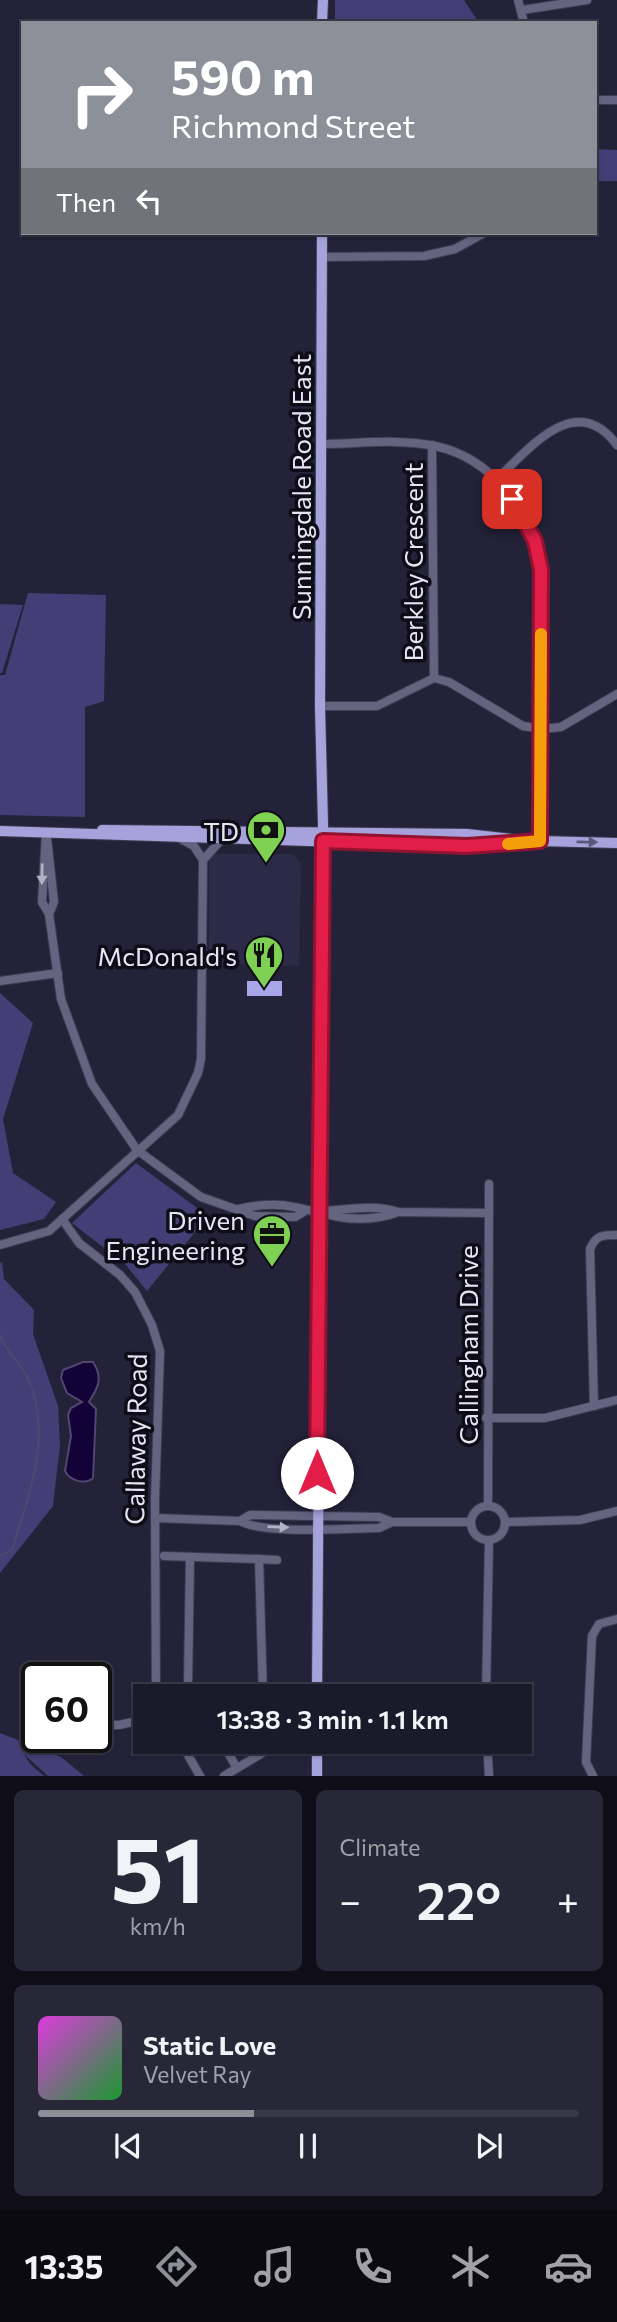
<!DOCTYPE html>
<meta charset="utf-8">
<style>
body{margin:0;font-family:Commissioner,sans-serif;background:#282737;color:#f1f3f6;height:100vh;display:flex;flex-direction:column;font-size:26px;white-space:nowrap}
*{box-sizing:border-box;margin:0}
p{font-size:23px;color:#a0a1a9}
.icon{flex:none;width:38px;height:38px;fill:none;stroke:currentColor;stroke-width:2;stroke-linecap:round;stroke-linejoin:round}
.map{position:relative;height:1776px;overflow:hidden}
.details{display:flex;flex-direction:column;gap:14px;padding:14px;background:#0f0e18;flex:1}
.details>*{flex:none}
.hud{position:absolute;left:21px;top:21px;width:576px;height:214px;border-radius:0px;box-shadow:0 2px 5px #0004,0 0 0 2px #393847;background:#8c9099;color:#fff;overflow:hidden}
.speed{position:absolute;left:21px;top:1662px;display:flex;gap:14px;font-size:35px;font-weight:700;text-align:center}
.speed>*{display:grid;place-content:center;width:91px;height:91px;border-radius:50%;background:#1b1a2b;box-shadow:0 2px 5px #0004,0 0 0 2px #393847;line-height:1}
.speed .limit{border:4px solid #111;border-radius:10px;background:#fff;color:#111}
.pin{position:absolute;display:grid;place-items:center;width:60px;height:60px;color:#fff;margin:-30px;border-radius:14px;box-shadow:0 4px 10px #0006}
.me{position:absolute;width:77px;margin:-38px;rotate:0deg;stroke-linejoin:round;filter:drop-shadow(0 0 5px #0008)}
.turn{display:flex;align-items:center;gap:24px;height:147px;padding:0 35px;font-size:32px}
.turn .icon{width:91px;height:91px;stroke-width:2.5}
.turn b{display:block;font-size:49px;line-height:60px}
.then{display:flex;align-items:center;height:66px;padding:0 35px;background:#0003;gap:14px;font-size:26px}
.big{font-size:52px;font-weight:600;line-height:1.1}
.details .card{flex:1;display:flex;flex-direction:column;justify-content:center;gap:10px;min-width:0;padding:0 24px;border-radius:10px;background:#282737}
.details .dial{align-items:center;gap:0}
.dial b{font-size:91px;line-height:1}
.song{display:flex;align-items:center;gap:21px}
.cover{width:84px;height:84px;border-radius:10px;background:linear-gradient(135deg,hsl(300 70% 55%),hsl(130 70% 35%))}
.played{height:7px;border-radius:4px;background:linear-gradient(90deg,#8c9099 40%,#393847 40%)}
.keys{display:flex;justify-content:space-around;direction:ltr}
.heat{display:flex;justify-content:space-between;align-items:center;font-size:38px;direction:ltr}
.details .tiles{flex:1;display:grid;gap:14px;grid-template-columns:1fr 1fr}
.card:last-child{grid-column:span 2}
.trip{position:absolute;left:133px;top:1684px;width:399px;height:70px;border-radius:0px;background:#1b1a2b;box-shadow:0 2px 5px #0004,0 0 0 2px #393847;font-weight:600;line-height:70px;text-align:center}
.tab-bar{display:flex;height:112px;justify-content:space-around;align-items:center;background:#0b0a11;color:#a0a1a9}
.tab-bar .icon{width:49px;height:49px}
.tab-bar .on{color:#8c9099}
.tab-bar b{font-size:32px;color:#f1f3f6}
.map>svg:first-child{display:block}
.built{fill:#2c2a47}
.green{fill:#443e76}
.water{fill:#120238;stroke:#514670;stroke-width:2}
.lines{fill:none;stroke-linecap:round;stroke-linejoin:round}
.stream{stroke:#514670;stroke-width:2}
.building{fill:#a8a5e8}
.minor-casing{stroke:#3f3d53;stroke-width:10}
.major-casing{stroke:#3f3d53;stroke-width:12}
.minor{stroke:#656480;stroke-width:8}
.major{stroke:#a6a3dc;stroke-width:10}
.oneway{fill:#5a587a}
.oneway2{fill:#b2b1c6}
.route-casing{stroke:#92132f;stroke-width:18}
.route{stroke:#e11d48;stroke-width:12}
.slow{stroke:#f59e0b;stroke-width:12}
.labels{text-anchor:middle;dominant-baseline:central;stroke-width:7;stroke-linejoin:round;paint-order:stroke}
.street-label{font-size:26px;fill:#e5e5f4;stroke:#0e0d17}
.poi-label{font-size:26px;fill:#e5e5f4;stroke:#0e0d17;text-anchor:end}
</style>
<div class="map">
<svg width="617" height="1776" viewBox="0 0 617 1776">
<rect width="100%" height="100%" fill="#242239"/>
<path class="built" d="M209 854H293L301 864 299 966 209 964Z"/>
<g class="green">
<path d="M335 0H464L479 23H335Z"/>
<path d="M595 149 617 150V181H595Z"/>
<path d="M28 593 106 595 104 701 85 707V817L0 815V675H5Z"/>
<path d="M0 604 23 605 2 673H0Z"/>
<path d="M0 993 33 1023 3 1119 13 1173 56 1202 44 1219 0 1230Z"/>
<path d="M136 1163 208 1216 147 1291 126 1265 72 1223Z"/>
<path d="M2 1262 4 1279 34 1310 33 1334 58 1406 60 1445 53 1506 0 1573V1263Z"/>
<path d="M0 1733 61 1757 84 1776H48L24 1754 30 1764 44 1776H0Z"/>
</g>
<path class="water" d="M83 1362H93C104 1379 97 1389 89 1402L96 1409 93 1478C85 1485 70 1481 65 1471L71 1436 68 1415 71 1408 82 1402 67 1393 61 1378 63 1370Z"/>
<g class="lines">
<path class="stream" d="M0 1335C5 1351 19 1361 27 1376 54 1432 29 1494 12 1550L0 1556"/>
</g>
<rect class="building" x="247" y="981" width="35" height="15"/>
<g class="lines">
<g class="minor-casing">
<g id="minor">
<path d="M518 0 524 23"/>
<path d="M522 10 587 0"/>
<path d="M595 100H617"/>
<path d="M322 257 424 256 455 249 484 233"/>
<path d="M321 444C357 444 399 438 435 446 496 459 529 513 541 570L540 841"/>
<path d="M432 445 434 678"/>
<path d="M497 479C531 447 576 390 617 445"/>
<path d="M320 706H377L434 678 449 682 523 726 542 729 561 727 617 694"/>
<path d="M46 833 42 902 49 914 61 999 92 1084 137 1150 201 1197 255 1216 295 1217 305 1211"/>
<path d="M47 838 54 902 49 914"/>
<path d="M203 860 222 839"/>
<path d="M0 981 58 973"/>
<path d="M239 1209C256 1205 277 1203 294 1207 302 1208 307 1211 316 1211 343 1211 371 1203 398 1212L489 1213"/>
<path d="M321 1212C344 1221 375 1221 398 1212"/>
<path d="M62 1219 79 1243 120 1275 135 1292 152 1325 160 1351 155 1500 156 1696"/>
<path d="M0 1245 49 1231 178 1115 198 1073 201 1059 203 860 194 846 179 838"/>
<path d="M594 1406 590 1249C596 1235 602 1235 617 1235"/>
<path d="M486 1418H545L617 1400"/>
<path d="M488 1505 489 1184"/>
<circle cx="488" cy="1523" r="17"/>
<path d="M155 1518 240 1521C265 1535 347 1528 379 1528L392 1522"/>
<path d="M240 1521 250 1515 379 1517 392 1522H471"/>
<path d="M505 1522 580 1520 617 1511"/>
<path d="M164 1556 259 1559 263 1696"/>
<path d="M190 1557 188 1684 194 1696"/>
<path d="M259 1559 277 1560"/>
<path d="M486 1696 489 1540"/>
<path d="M96 1725H119L145 1719"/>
<path d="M180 1741 200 1776"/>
<path d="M221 1741 237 1768"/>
<path d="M487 1741 489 1776"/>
<path d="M224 1776 264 1752V1741"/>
<path d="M593 1776 586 1762 592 1636 599 1624 617 1619"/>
</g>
</g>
<g class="major-casing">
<g id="major">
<path d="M322 23 323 0"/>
<path d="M102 830 467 834 511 839"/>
<path d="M0 831 467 846 540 841 617 843"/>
<path d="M317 1696 323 824 320 706 322 233"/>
<path d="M317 1776V1741"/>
</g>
</g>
<use href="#minor" class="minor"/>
<use href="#major" class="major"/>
</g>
<defs><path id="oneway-solid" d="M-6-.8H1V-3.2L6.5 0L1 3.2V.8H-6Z" transform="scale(1.75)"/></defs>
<use class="oneway" href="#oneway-solid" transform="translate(587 842) rotate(1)"/>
<g class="oneway2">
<use href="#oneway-solid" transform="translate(42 874) rotate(91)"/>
<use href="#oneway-solid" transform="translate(278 1527) rotate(2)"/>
</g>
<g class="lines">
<g class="route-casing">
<path id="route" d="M317 1473 323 841 467 846 540 841 541 570 535 541 512 499"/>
</g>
<use href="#route" class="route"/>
<path class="slow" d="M508 844 540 841 541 634"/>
</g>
<defs>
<g id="bank-pin" transform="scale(2.0125)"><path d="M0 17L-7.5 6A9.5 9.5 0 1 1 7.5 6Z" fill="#7ed153" stroke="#0e0d17"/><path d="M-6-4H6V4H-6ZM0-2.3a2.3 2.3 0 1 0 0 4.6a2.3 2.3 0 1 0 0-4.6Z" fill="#111"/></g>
<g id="restaurant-pin" transform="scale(2.0125)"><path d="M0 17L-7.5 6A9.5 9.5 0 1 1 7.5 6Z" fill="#7ed153" stroke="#0e0d17"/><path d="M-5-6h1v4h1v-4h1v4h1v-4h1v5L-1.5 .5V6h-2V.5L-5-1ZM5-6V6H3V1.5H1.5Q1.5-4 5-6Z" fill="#111"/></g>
<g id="office-pin" transform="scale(2.0125)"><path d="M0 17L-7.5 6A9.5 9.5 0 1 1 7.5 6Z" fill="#7ed153" stroke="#0e0d17"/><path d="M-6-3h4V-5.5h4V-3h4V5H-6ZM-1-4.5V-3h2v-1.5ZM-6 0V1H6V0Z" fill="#111"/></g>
</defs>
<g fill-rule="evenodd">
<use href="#bank-pin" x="266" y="830"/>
<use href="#restaurant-pin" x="264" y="955"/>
<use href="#office-pin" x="272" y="1234"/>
</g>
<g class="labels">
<g class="street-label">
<text transform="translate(300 487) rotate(-90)">Sunningdale Road East</text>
<text transform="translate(412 562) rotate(-90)">Berkley Crescent</text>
<text transform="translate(467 1345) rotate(-90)">Callingham Drive</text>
<text transform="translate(135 1439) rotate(-89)">Callaway Road</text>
</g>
<g class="poi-label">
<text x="239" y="830">TD</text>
<text x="237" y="955">McDonald's</text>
<text x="245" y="1219">Driven<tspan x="245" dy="30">Engineering</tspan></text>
</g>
</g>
</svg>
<div class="speed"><div class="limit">60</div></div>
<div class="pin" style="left:512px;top:499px;background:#d93025"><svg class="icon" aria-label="arrive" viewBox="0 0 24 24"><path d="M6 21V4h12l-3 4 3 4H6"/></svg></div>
<svg class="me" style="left:317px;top:1473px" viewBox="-20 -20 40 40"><circle r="19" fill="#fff"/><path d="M0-13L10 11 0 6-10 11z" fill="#e11d48"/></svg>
<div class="trip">13:38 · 3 min · 1.1 km</div>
<div class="hud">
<div class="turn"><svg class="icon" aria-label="right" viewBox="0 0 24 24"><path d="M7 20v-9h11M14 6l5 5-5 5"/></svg><div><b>590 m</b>Richmond Street</div></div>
<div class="then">Then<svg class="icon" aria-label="left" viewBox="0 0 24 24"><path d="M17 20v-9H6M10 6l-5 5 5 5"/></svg></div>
</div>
</div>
<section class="details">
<div class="tiles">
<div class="card dial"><b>51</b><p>km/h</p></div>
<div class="card"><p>Climate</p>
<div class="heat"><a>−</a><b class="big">22°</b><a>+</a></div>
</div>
<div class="card">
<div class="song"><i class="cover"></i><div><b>Static Love</b><p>Velvet Ray</p></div></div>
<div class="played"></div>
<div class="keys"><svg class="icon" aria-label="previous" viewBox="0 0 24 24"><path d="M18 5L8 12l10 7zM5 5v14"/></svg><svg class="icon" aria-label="pause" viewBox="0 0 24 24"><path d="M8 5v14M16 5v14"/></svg><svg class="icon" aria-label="next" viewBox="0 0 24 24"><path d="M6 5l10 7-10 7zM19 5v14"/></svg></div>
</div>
</div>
</section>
<nav class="tab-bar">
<b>13:35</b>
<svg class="icon on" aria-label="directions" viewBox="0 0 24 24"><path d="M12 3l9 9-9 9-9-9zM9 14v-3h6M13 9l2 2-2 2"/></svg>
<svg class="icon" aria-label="music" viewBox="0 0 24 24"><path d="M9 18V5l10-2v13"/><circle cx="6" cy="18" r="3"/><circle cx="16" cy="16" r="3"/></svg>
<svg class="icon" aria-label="phone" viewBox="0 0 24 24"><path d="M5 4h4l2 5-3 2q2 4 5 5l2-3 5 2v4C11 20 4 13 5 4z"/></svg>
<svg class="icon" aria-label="climate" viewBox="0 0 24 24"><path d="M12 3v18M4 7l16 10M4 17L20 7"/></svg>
<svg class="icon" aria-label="car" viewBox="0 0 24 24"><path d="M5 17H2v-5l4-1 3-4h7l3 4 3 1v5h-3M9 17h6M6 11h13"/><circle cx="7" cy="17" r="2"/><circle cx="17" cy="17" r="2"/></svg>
</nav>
